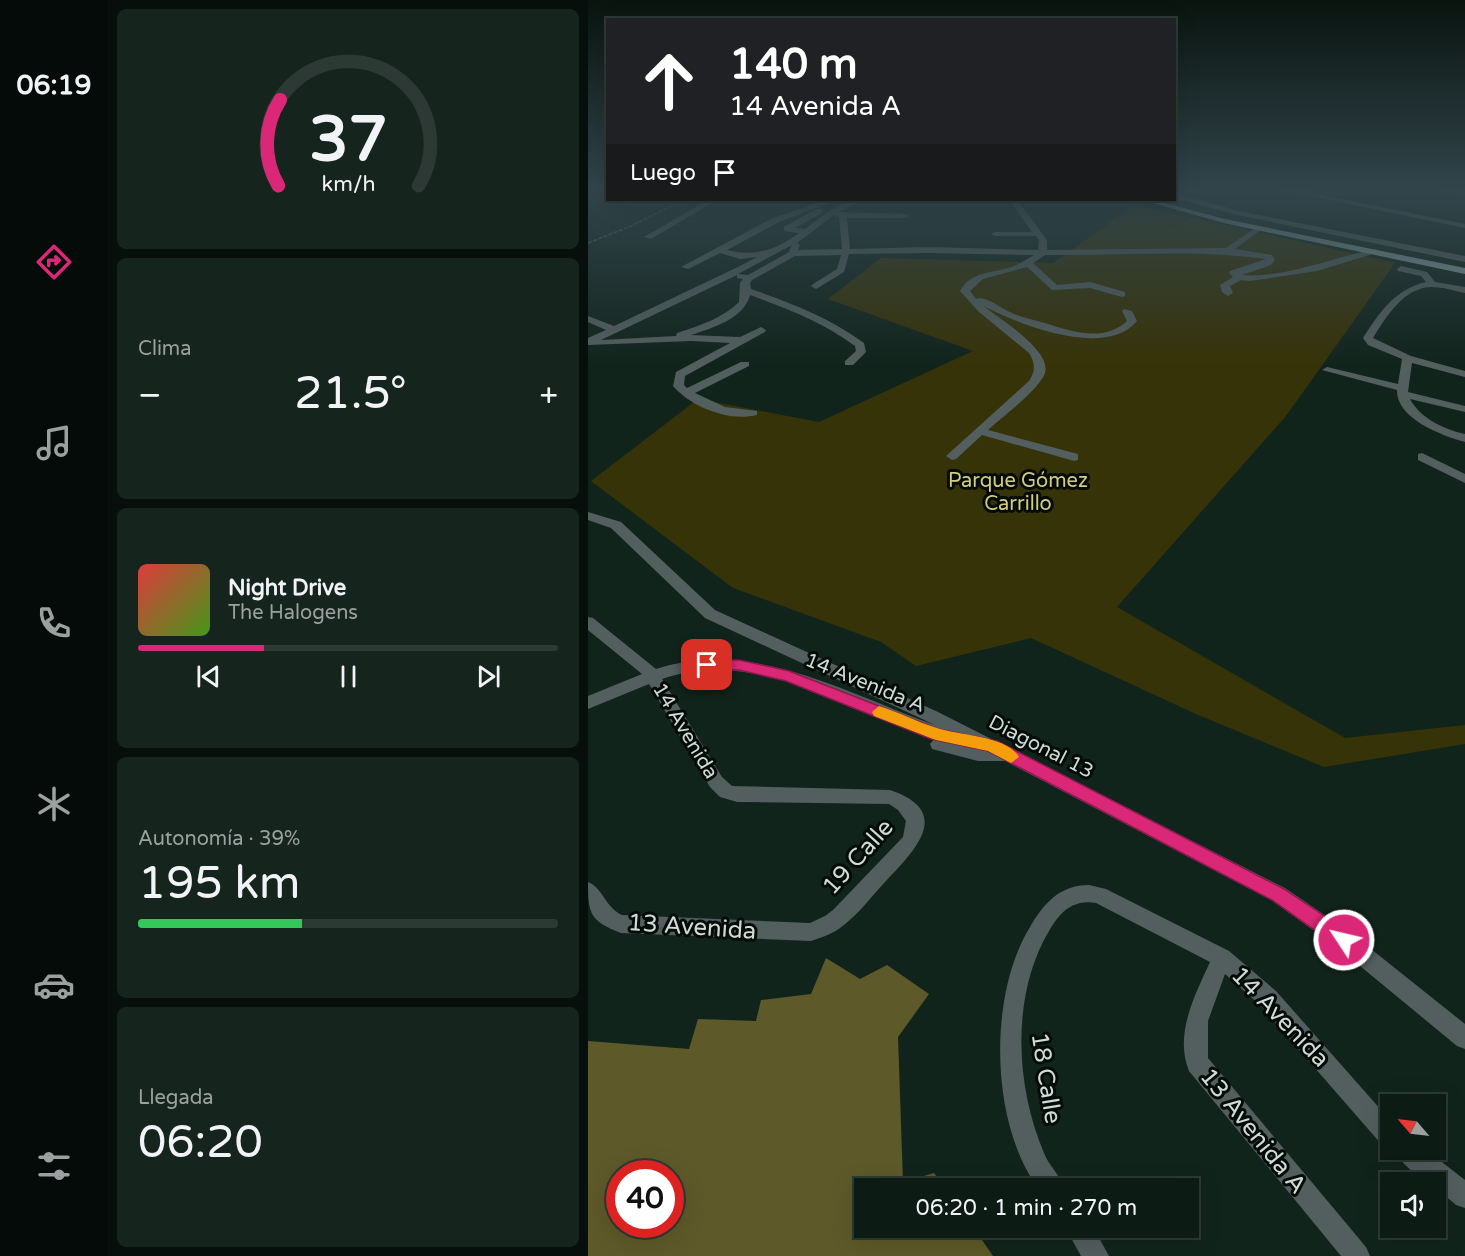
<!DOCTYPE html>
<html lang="es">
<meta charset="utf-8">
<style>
body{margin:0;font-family:"Varela Round",sans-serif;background:#16241e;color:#f1f3f6;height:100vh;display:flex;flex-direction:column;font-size:22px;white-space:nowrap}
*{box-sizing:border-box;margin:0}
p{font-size:20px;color:#9aa1a0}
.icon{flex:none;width:33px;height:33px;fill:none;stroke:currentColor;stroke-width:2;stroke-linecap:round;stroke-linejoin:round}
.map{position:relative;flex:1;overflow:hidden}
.details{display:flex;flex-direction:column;gap:9px;padding:9px;background:#070f0c;width:480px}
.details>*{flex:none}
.hud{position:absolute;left:18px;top:18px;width:570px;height:183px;border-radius:0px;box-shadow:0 6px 24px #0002,0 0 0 2px #2d3934;background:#202124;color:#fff;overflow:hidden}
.needle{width:39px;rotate:298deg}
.controls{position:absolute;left:792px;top:1094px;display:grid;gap:12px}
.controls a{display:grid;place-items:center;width:66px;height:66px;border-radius:0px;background:#0d1b15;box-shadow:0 6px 24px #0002,0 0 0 2px #2d3934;font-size:30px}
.speed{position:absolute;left:18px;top:1160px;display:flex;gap:12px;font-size:30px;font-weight:700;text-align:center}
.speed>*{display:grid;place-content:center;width:78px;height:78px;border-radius:50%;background:#0d1b15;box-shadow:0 6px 24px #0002,0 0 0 2px #2d3934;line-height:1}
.speed .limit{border:9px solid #d22;background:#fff;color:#111}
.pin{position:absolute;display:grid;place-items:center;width:51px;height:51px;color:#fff;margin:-26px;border-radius:12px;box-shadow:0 3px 9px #0006}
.me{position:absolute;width:66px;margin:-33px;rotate:305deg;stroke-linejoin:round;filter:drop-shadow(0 0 4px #0008)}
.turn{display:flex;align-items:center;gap:21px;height:126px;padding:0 24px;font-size:27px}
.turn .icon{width:78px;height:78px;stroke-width:2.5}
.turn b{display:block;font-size:42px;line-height:51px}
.then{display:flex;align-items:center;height:57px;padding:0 24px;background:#0003;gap:12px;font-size:22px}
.big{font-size:45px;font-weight:600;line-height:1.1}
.details .card{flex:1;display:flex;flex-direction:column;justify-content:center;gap:9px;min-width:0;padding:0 21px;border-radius:9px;background:#16241e}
.details .dial{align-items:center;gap:0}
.dial svg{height:156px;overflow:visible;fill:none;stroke:#2d3934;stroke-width:7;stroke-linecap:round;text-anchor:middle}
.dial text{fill:#f1f3f6;stroke:none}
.song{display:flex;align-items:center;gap:18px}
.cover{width:72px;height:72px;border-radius:9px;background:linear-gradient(135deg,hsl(0 70% 55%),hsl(100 70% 35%))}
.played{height:6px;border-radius:3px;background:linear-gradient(90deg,#db2777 30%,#2d3934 30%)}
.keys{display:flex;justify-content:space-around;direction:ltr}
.heat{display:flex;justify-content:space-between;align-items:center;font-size:33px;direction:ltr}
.charge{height:9px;border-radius:4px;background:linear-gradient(90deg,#34c759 39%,#2d3934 0)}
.trip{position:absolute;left:266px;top:1178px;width:345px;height:60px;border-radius:0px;background:#0d1b15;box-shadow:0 6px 24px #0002,0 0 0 2px #2d3934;font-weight:600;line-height:60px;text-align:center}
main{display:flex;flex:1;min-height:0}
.tabs{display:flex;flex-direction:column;width:108px;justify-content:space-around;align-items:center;background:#050b08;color:#9aa1a0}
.tabs .icon{width:42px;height:42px}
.tabs .selected{color:#db2777}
.tabs b{font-size:27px;color:#f1f3f6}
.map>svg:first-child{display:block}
.green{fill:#373309}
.forest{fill:#5e5929;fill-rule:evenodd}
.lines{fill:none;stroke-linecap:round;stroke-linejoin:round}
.path{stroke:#52635b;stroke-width:1.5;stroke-dasharray:4 1.5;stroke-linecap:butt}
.minor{fill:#535e5e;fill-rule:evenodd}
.major{fill:#859c9c;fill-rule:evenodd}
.route{fill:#db2777;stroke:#8e194d;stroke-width:1.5}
.slow{fill:#f59e0b}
.labels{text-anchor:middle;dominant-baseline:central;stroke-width:6;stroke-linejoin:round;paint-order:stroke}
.park-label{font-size:20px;fill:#d3cc7f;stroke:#040b08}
.street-label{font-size:20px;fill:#cfdbd5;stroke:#040b08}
.near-street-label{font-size:24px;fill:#cfdbd5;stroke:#040b08}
</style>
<main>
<nav class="tabs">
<b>06:19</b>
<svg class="icon selected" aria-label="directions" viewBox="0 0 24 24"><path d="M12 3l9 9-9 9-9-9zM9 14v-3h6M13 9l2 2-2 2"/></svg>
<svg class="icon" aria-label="music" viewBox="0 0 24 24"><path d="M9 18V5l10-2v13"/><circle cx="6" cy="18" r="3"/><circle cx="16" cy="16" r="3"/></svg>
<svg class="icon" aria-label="phone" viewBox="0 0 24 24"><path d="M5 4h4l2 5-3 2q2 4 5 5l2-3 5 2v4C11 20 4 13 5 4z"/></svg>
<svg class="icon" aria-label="climate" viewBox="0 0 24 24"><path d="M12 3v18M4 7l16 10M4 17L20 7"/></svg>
<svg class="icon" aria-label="car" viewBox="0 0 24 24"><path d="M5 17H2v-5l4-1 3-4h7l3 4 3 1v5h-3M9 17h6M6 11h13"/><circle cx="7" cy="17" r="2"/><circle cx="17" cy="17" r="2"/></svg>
<svg class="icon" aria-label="filters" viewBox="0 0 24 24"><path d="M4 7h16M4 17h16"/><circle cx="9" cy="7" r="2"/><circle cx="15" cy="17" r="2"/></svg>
</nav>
<section class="details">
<div class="card dial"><svg viewBox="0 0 100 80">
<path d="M14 69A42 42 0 1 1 86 69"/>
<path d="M14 69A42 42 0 0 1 15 25" stroke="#db2777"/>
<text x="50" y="56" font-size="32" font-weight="700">37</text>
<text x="50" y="72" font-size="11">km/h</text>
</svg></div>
<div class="card"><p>Clima</p>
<div class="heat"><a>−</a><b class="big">21.5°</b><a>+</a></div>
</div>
<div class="card">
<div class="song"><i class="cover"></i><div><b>Night Drive</b><p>The Halogens</p></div></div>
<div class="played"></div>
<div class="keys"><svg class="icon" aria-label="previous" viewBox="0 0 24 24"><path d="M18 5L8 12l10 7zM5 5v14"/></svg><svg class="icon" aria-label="pause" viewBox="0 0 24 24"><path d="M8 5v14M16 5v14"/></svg><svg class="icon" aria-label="next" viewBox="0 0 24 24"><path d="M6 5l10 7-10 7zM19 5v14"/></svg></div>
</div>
<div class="card"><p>Autonomía · 39%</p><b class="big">195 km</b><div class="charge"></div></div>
<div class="card"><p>Llegada</p><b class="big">06:20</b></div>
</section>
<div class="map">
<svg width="877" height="1256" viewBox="0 0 877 1256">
<rect width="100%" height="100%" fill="#11241c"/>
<path class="green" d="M547 205 807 263 698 416 529 607 757 738 877 725V744L736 767 608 714 443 638 328 666 293 642 145 588 3 481 110 399 231 422 385 351 240 299 293 258 465 263Z"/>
<path class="forest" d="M238 958 272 979 299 965 341 994 310 1037 315 1182 346 1173 357 1188H276V1227H385L405 1256H0V1041L101 1049 110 1019 168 1021 173 1000 223 994ZM32 1173H82V1224H32Z"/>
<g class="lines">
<path class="path" d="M0 243 41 227 95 200"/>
<g class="minor">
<path d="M684 188H700L877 224V228Z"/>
<path d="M848 188 877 191V195L851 190Z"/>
<path d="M586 193 651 211 877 256V262L650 215 586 198Z"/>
<path d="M120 200H129L63 239 56 237Z"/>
<path d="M238 200H249L191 222 139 250C166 257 189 250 211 233L196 231V227L228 209H234V213L207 228 217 229C234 217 253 198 275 200L251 212 317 214 321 216 317 218H259L262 249 341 247 450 250 451 240 448 236H407L403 234 407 232H444L421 200H429L459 240V250L638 248 670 226 674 228 673 230 647 249 684 255 687 260 683 265 654 275C695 279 746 257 787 249L791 252 729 271 662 281 653 280 642 286 645 293 640 296 634 292 632 285 645 277 641 273 642 271 678 259C606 249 531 256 457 255L445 263 469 285 502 282 537 292V296L534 297 502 288 464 290 439 267 395 279 382 291 388 299C398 295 412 308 422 312 431 317 443 319 453 322 481 330 514 344 539 321L534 311 536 309 544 311 549 321C518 359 431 325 396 306 411 319 464 350 457 373 451 390 414 417 400 430L490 454V460L486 461 394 435 368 459 364 460 358 456 441 381C448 370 447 363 441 353L391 312 372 291C383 271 405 273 424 267 432 264 439 259 446 255L341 253 261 254 256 272 228 289 223 286 225 284 249 269 253 255 207 256 164 280 162 283 163 289C203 303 241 317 276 343L278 352 265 365H257V361L268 351 267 346C235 322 200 309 162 295 156 319 124 328 103 335L152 337 173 327 178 330 177 332 97 376 96 385 99 388 153 362H161V366L107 393 137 407 169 411V415C141 422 103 407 85 386L88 372 142 343 103 341 0 345V338L18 330 0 322V316L26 326 152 266 169 257 152 259 132 253 100 269 93 267 185 218ZM246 215 251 217 254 249 210 250 212 245 209 243ZM204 245 201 252 160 275 150 274ZM149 275V278L155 279 152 283 151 302C135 318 111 326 89 333L88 336 13 340Z"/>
<path d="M813 266 839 272 847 282 877 287V293C867 291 855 287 844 287 816 287 798 317 785 338L823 356 877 371V377L824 363 820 392 877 406V412L822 399C833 419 856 429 877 434V442C855 436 808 419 809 390L734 370 739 367 810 384 814 359 780 345 775 338C791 313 807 289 838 282L833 276 810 271 809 269Z"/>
<path d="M834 453 877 474V483L830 460V454Z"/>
<path d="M0 512 33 522 127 610 350 712 697 888 763 933 877 1024V1049L869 1046 749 947 683 900 417 761H390L344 749 342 744 347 738C260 709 168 647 74 679L134 777 144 786 302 790C367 812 326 851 297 882 283 897 269 916 252 928 244 934 232 938 223 941L33 933C2 921 0 914 0 882 15 888 17 907 34 915L222 923 237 916 245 910 315 837 318 821 310 810 301 804 149 802 132 797 122 787 61 684 0 709V696L54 674 0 630V617L5 618 68 669C165 638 258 693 347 725L117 618 23 528 0 520Z"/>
<path d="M501 885 518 889 641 951 688 991 802 1120V1149L794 1145 672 1005 637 974 620 1021V1058L778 1247 782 1256H753L601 1071C586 1034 607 995 622 962L508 903C485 899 472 912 461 931 423 995 427 1085 456 1153 461 1166 472 1175 477 1188H450C402 1123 400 995 442 927 456 903 472 885 501 885Z"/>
<path d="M806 1149H837L877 1180V1208L868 1205 848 1188V1182C833 1182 811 1162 806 1149Z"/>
<path d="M477 1227H505L521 1256H493Z"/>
</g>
<path class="major" d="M554 200H565L637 219 877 268V274L636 223Z"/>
</g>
<linearGradient id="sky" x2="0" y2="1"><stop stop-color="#09140f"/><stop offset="0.52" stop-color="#32454b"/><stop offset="1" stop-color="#32454b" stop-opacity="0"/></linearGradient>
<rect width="877" height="364" fill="url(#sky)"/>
<path class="route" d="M119 660H151L201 671 350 729 409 741 696 889 762 933 765 940 762 946 756 948 749 946 684 900 400 751 343 739 198 681 151 670 114 669 112 665Z"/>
<path class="slow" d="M291 706C311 712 329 722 349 728 369 735 420 736 431 757L423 763 400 751 348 740 286 716 284 712Z"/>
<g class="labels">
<g class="park-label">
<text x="430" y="481">Parque Gómez<tspan x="430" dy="23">Carrillo</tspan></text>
</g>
<g class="street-label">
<text transform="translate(277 683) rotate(22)">14 Avenida A</text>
<text transform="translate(97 731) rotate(59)">14 Avenida</text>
<text transform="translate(453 747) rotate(27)">Diagonal 13</text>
</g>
<g class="near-street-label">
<text transform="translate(270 857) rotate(-48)">19 Calle</text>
<text transform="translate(104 927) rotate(4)">13 Avenida</text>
<text transform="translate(692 1017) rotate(46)">14 Avenida</text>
<text transform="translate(458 1078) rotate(81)">18 Calle</text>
<text transform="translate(665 1131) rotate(51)">13 Avenida A</text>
</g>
</g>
</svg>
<div class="controls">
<a><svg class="needle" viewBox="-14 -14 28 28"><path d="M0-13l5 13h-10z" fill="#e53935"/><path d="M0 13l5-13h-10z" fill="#9aa1a0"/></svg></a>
<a><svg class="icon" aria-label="sound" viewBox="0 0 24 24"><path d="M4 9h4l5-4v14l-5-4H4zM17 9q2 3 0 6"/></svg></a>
</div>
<div class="speed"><div class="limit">40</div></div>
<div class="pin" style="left:119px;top:665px;background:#d93025"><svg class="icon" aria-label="arrive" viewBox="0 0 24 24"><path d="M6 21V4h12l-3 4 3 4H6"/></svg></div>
<svg class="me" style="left:756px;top:940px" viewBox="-20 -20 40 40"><circle r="17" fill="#db2777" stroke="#fff" stroke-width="3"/><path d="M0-11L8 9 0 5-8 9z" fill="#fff"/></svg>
<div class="trip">06:20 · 1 min · 270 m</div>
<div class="hud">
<div class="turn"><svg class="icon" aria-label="ahead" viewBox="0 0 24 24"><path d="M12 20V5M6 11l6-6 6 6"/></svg><div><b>140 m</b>14 Avenida A</div></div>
<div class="then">Luego<svg class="icon" aria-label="arrive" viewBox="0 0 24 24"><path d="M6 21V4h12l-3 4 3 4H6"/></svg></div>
</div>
</div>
</main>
